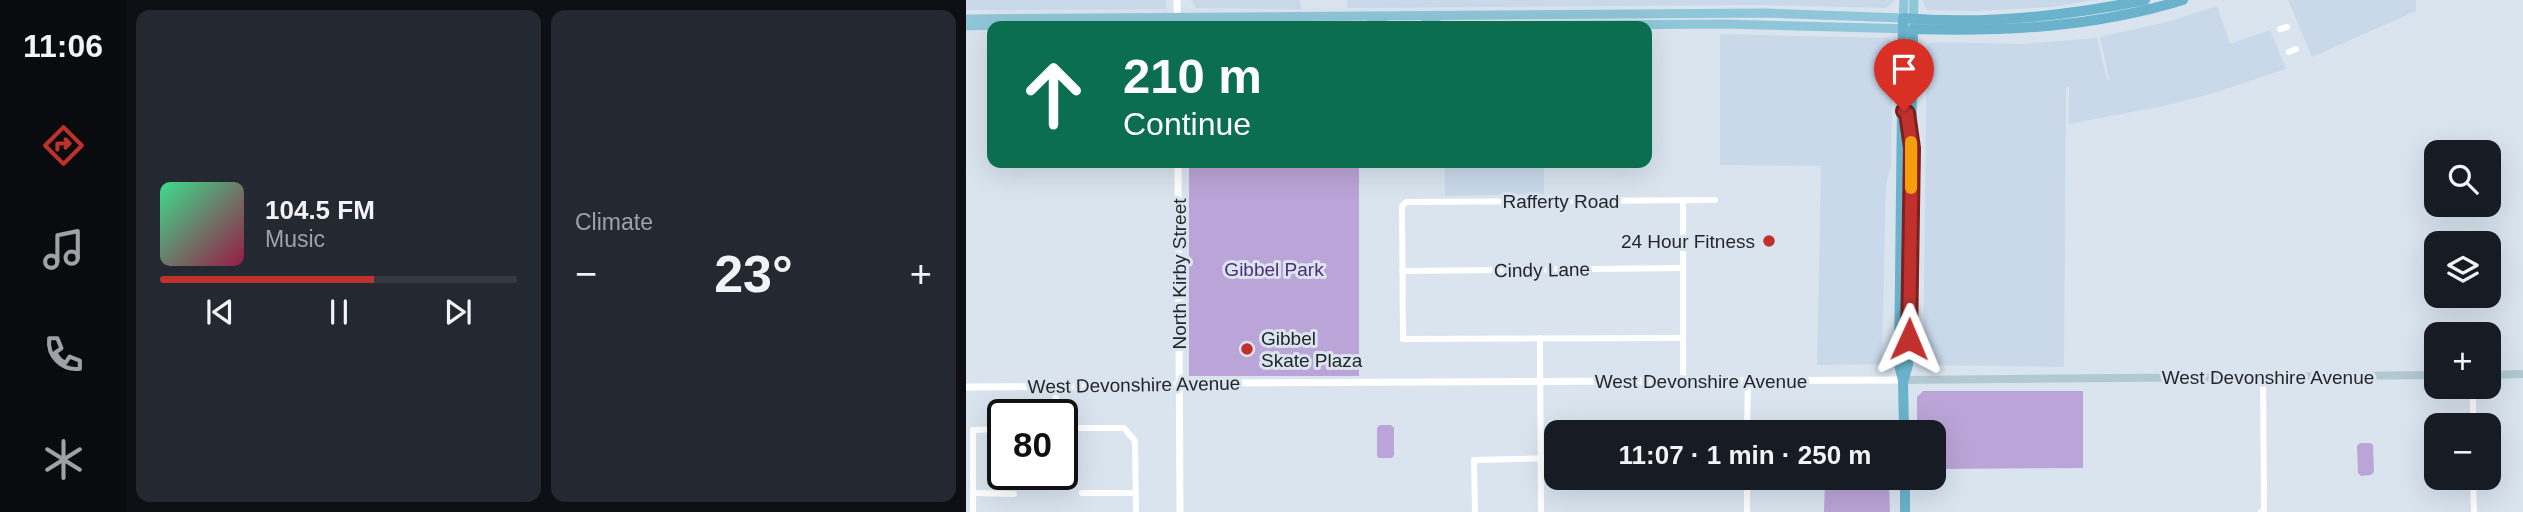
<!DOCTYPE html>
<meta charset="utf-8">
<style>
body{margin:0;font-family:Helvetica,sans-serif;background:#242831;color:#f1f3f6;height:100vh;display:flex;flex-direction:column;font-size:26px;white-space:nowrap}
*{box-sizing:border-box;margin:0}
p{font-size:23px;color:#9ea1a6}
.icon{flex:none;width:38px;height:38px;fill:none;stroke:currentColor;stroke-width:2;stroke-linecap:round;stroke-linejoin:round}
.map{position:relative;flex:1;overflow:hidden}
.details{display:flex;flex-direction:column;gap:10px;padding:10px;background:#0d0f14;width:840px}
.details>*{flex:none}
.hud{position:absolute;left:21px;top:21px;width:665px;height:147px;border-radius:14px;box-shadow:0 7px 28px #0002;background:#0b6e4f;color:#fff;overflow:hidden}
.fabs{position:absolute;left:1458px;top:140px;display:grid;gap:14px}
.fabs a{display:grid;place-items:center;width:77px;height:77px;border-radius:14px;background:#171b24;box-shadow:0 7px 28px #0002;font-size:35px}
.speed{position:absolute;left:21px;top:399px;display:flex;gap:14px;font-size:35px;font-weight:700;text-align:center}
.speed>*{display:grid;place-content:center;width:91px;height:91px;border-radius:50%;background:#171b24;box-shadow:0 7px 28px #0002;line-height:1}
.speed .limit{border:4px solid #111;border-radius:10px;background:#fff;color:#111}
.pin{position:absolute;display:grid;place-items:center;width:60px;height:60px;color:#fff;margin:-72px -30px;border-radius:50% 50% 50% 0;rotate:-45deg;box-shadow:0 0 7px #0007}
.pin .icon{rotate:45deg}
.me{position:absolute;width:77px;margin:-38px;rotate:1deg;stroke-linejoin:round;filter:drop-shadow(0 0 5px #0008)}
.turn{display:flex;align-items:center;gap:24px;height:147px;padding:0 21px;font-size:32px}
.turn .icon{width:91px;height:91px;stroke-width:2.5}
.turn b{display:block;font-size:49px;line-height:60px}
.big{font-size:52px;font-weight:700;line-height:1.1}
.details .widget{flex:1;display:flex;flex-direction:column;justify-content:center;gap:10px;min-width:0;padding:0 24px;border-radius:14px;background:#242831}
.song{display:flex;align-items:center;gap:21px}
.cover{width:84px;height:84px;border-radius:10px;background:linear-gradient(135deg,hsl(150 70% 55%),hsl(340 70% 35%))}
.played{height:7px;border-radius:4px;background:linear-gradient(90deg,#c0312e 60%,#363941 60%)}
.keys{display:flex;justify-content:space-around;direction:ltr}
.heat{display:flex;justify-content:space-between;align-items:center;font-size:38px;direction:ltr}
.details .tiles{flex:1;display:grid;gap:10px;grid-template-columns:repeat(2,1fr)}
.trip{position:absolute;left:578px;top:420px;width:402px;height:70px;border-radius:14px;background:#171b24;box-shadow:0 7px 28px #0002;font-weight:700;line-height:70px;text-align:center}
main{display:flex;flex:1;min-height:0}
.tabs{display:flex;flex-direction:column;width:126px;justify-content:space-around;align-items:center;background:#090b0e;color:#9ea1a6}
.tabs .icon{width:49px;height:49px}
.tabs .selected{color:#c0312e}
.tabs b{font-size:32px;color:#f1f3f6}
.map>svg:first-child{display:block}
.built{fill:#c9d9ea}
.green{fill:#bba4d7}
.lines{fill:none;stroke-linecap:round;stroke-linejoin:round}
.minor{stroke:#fff;stroke-width:6}
.tertiary{stroke:#fff;stroke-width:7}
.secondary{stroke:#b2c9d2;stroke-width:8}
.primary{stroke:#90c6d9;stroke-width:9}
.trunk{stroke:#6bb3cc;stroke-width:10}
.route-casing{stroke:#7d201e;stroke-width:18}
.route{stroke:#c0312e;stroke-width:12}
.slow{stroke:#f59e0b;stroke-width:12}
.poi-dot{fill:#c0312e;stroke:#d9e4ef;stroke-width:2.5}
.labels{text-anchor:middle;dominant-baseline:central;stroke-width:6;stroke-linejoin:round;paint-order:stroke}
.street-label{font-size:19px;fill:#23272b;stroke:#d9e4ef}
.poi-label{font-size:19px;fill:#23272b;stroke:#d9e4ef;text-anchor:end}
.park-label{font-size:19px;fill:#532c77;stroke:#d9e4ef}
</style>
<main>
<nav class="tabs">
<b>11:06</b>
<svg class="icon selected" aria-label="directions" viewBox="0 0 24 24"><path d="M12 3l9 9-9 9-9-9zM9 14v-3h6M13 9l2 2-2 2"/></svg>
<svg class="icon" aria-label="music" viewBox="0 0 24 24"><path d="M9 18V5l10-2v13"/><circle cx="6" cy="18" r="3"/><circle cx="16" cy="16" r="3"/></svg>
<svg class="icon" aria-label="phone" viewBox="0 0 24 24"><path d="M5 4h4l2 5-3 2q2 4 5 5l2-3 5 2v4C11 20 4 13 5 4z"/></svg>
<svg class="icon" aria-label="climate" viewBox="0 0 24 24"><path d="M12 3v18M4 7l16 10M4 17L20 7"/></svg>
</nav>
<section class="details">
<div class="tiles">
<div class="widget">
<div class="song"><i class="cover"></i><div><b>104.5 FM</b><p>Music</p></div></div>
<div class="played"></div>
<div class="keys"><svg class="icon" aria-label="previous" viewBox="0 0 24 24"><path d="M18 5L8 12l10 7zM5 5v14"/></svg><svg class="icon" aria-label="pause" viewBox="0 0 24 24"><path d="M8 5v14M16 5v14"/></svg><svg class="icon" aria-label="next" viewBox="0 0 24 24"><path d="M6 5l10 7-10 7zM19 5v14"/></svg></div>
</div>
<div class="widget"><p>Climate</p>
<div class="heat"><a>−</a><b class="big">23°</b><a>+</a></div>
</div>
</div>
</section>
<div class="map">
<svg width="1557" height="512" viewBox="0 0 1557 512">
<rect width="100%" height="100%" fill="#d9e4ef"/>
<g class="built">
<path d="M0 0H200V9L0 10Z"/>
<path d="M225 0H334L335 9 230 8Z"/>
<path d="M381 0H929L920 8 791 5 381 8Z"/>
<path d="M956 0H1130L1086 7 1009 11 961 10Z"/>
<path d="M1322 0H1450V11L1346 57Z"/>
<path d="M1251 6 1264 44 1304 30 1320 69 1241 95 1197 106 1103 124V87H1100L1098 367 957 365 961 45 966 42 1054 44 1131 38 1141 80 1143 79 1134 37 1205 21Z"/>
<path d="M754 34 922 38 927 44 925 165 920 185 916 364 851 365 855 166 754 165Z"/>
<path d="M479 163H578V194L479 196Z"/>
</g>
<g class="green">
<rect x="223" y="163" width="170" height="213"/>
<path d="M957 391H1117V468L968 469V432H951V397Z"/>
<path d="M414 425H425L428 428V455L426 458H413L411 456V428Z"/>
<path d="M1394 443H1404L1407 445 1408 472 1405 475 1395 476 1392 473 1391 446Z"/>
<path d="M859 483H923L924 512H858Z"/>
</g>
<g class="lines">
<g class="minor">
<path d="M1314 29 1321 27"/>
<path d="M1323 52 1330 49"/>
<path d="M717 200V381"/>
<path d="M436 271 717 268"/>
<path d="M574 338 575 512"/>
<path d="M717 338 437 339 436 206 440 202 749 200"/>
<path d="M90 386V415"/>
<path d="M1507 387V425"/>
<path d="M96 428H158L169 441 170 512"/>
<path d="M781 432 782 380"/>
<path d="M781 478V512"/>
<path d="M1507 478 1508 512"/>
<path d="M7 493 48 494"/>
<path d="M116 493H169"/>
<path d="M7 512V430L37 429"/>
<path d="M509 512 508 460 590 458"/>
<path d="M1295 512H1298L1297 377"/>
</g>
<g class="tertiary">
<path d="M211 0V26"/>
<path d="M212 163 214 512"/>
<path d="M0 387 201 386 232 383 937 380"/>
</g>
<g class="secondary">
<path d="M1522 375 1557 374"/>
<path d="M937 380 1470 375"/>
</g>
<g class="primary">
<path d="M0 19 800 13 937 18 938 0"/>
<path d="M0 26 39 25 51 21"/>
<path d="M401 26 405 23 416 20"/>
<path d="M458 26 460 21H470"/>
<path d="M478 26 757 24 947 29 948 0"/>
</g>
<g class="trunk">
<path d="M938 379 942 365 947 29C1039 32 1129 27 1217 0"/>
<path d="M938 432 937 380 933 365 937 18C1018 25 1100 16 1179 0"/>
<path d="M939 512V478"/>
</g>
</g>
<g class="lines">
<g class="route-casing">
<path id="route" d="M938 111 941 113 946 148 943 339"/>
</g>
<use href="#route" class="route"/>
<path class="slow" d="M945 142V188"/>
</g>
<g class="poi-dot">
<circle cx="803" cy="241" r="7"/>
<circle cx="281" cy="349" r="7"/>
</g>
<g class="labels">
<g class="street-label">
<text x="595" y="201">Rafferty Road</text>
<text transform="translate(576 270) rotate(-1)">Cindy Lane</text>
<text transform="translate(213 274) rotate(-90)">North Kirby Street</text>
<text x="1302" y="377">West Devonshire Avenue</text>
<text x="735" y="381">West Devonshire Avenue</text>
<text transform="translate(168 385) rotate(-1)">West Devonshire Avenue</text>
</g>
<g class="poi-label">
<text x="789" y="241">24 Hour Fitness</text>
<text x="295" y="338" text-anchor="start">Gibbel<tspan x="295" dy="22">Skate Plaza</tspan></text>
</g>
<g class="park-label">
<text x="308" y="269">Gibbel Park</text>
</g>
</g>
</svg>
<div class="fabs">
<a><svg class="icon" aria-label="search" viewBox="0 0 24 24"><circle cx="10" cy="10" r="6"/><path d="M15 15l6 6"/></svg></a>
<a><svg class="icon" aria-label="layers" viewBox="0 0 24 24"><path d="M12 4l9 5-9 5-9-5zM3 14l9 5 9-5"/></svg></a>
<a>+</a>
<a>−</a>
</div>
<div class="speed"><div class="limit">80</div></div>
<div class="pin" style="left:938px;top:111px;background:#d93025"><svg class="icon" aria-label="arrive" viewBox="0 0 24 24"><path d="M6 21V4h12l-3 4 3 4H6"/></svg></div>
<svg class="me" style="left:943px;top:339px" viewBox="-20 -20 40 40"><path d="M0-17L14 15 0 8-14 15z" fill="#c0312e" stroke="#fff" stroke-width="4"/></svg>
<div class="trip">11:07 · 1 min · 250 m</div>
<div class="hud">
<div class="turn"><svg class="icon" aria-label="ahead" viewBox="0 0 24 24"><path d="M12 20V5M6 11l6-6 6 6"/></svg><div><b>210 m</b>Continue</div></div>
</div>
</div>
</main>
